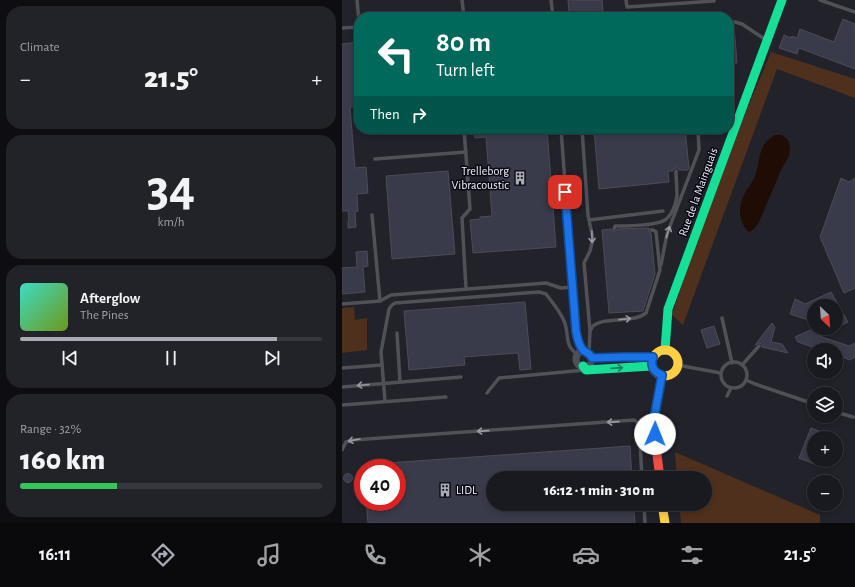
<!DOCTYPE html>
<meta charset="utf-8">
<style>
body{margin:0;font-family:"Alegreya Sans",sans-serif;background:#222329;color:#f1f3f6;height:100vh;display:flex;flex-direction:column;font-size:15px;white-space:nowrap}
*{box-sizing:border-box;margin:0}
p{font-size:13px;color:#9fa1a5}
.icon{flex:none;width:22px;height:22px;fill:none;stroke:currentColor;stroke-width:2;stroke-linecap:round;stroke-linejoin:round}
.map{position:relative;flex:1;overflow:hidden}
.drawer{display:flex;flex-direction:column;gap:6px;padding:6px;background:#0e0e12;width:342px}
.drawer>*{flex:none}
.top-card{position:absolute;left:12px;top:12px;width:380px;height:122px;border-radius:16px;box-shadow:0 2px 6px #0003,0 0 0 1px #37383e;background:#00695c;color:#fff;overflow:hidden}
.needle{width:26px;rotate:155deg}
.fabs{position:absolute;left:465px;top:299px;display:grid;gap:8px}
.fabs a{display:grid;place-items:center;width:36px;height:36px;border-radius:50%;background:#191a20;box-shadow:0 2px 6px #0003,0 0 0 1px #37383e;font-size:20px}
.speed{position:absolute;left:12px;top:459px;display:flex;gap:8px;font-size:20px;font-weight:700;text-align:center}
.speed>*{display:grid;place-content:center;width:52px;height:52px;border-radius:50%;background:#191a20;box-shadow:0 2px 6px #0003,0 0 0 1px #37383e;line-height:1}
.speed .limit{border:6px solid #d22;background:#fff;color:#111}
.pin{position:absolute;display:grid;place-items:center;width:34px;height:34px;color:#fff;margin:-17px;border-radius:8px;box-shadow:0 2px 6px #0006}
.me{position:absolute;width:44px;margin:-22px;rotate:1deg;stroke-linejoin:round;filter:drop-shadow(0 0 3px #0008)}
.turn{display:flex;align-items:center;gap:14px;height:84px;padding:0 16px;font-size:18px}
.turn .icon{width:52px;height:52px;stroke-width:2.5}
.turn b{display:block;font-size:28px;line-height:34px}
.then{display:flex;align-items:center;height:38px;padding:0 16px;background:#0003;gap:8px;font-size:15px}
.big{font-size:30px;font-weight:800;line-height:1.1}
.drawer .card{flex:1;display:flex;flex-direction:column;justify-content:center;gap:6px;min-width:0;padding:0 14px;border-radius:16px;background:#222329}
.drawer .dial{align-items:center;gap:0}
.dial b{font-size:52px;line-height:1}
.song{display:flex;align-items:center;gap:12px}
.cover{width:48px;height:48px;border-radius:6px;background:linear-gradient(135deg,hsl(170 70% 55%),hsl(80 70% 35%))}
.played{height:4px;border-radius:2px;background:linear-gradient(90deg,#a8aab4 85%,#37383e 85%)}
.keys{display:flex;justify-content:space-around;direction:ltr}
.heat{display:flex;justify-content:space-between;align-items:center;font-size:22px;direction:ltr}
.charge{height:6px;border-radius:3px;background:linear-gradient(90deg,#34c759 32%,#37383e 0)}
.trip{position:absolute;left:144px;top:471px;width:226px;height:40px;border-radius:20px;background:#191a20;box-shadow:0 2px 6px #0003,0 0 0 1px #37383e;font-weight:800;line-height:40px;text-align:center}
.menu{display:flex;height:64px;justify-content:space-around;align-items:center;background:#0a0a0d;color:#9fa1a5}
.menu .icon{width:28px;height:28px}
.menu .current{color:#a8aab4}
.menu b{font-size:18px;color:#f1f3f6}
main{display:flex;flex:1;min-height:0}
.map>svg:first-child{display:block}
.green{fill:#4f301d}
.water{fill:#1e0c05}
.building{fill:#3a3b4a;stroke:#4b4c53}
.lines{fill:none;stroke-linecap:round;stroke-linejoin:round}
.lane{stroke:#505157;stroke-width:3.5}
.street{stroke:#505157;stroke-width:7}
.fast{stroke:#16e098;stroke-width:9}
.slow{stroke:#ffcf43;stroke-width:9}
.jam{stroke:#f24e42;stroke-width:9}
.oneway{stroke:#989aa2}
.oneway2{stroke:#107f5b}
.route-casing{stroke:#114b97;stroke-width:10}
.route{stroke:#1a73e8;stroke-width:7}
.labels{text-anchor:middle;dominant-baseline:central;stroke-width:3;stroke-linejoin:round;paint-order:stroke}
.poi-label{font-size:12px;fill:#f1f3fe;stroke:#080910;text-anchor:end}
.street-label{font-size:12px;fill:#f1f3fe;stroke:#080910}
</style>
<main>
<section class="drawer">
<div class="card"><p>Climate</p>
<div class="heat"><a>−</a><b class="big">21.5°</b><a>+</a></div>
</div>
<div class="card dial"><b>34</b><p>km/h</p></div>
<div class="card">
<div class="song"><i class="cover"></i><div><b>Afterglow</b><p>The Pines</p></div></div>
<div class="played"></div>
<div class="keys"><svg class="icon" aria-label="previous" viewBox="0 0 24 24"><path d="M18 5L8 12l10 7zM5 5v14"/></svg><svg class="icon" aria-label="pause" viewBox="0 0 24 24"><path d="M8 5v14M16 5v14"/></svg><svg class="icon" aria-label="next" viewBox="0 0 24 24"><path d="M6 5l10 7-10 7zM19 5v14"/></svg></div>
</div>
<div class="card"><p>Range · 32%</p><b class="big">160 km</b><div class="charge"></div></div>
</section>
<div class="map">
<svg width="513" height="523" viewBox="0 0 513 523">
<rect width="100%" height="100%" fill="#21222a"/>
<g class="green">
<path d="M429 52 513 79V98L435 69 341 325 330 315 353 243 376 179Z"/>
<path d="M12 307 13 320 25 318V350L0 353V308Z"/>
<path d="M333 452 478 515V523H339L337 504H363V478H335Z"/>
</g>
<path class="water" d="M433 135H440L446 140 448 147 447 156 440 168 417 222 413 228 407 232C396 222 396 207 402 195 406 187 412 181 414 173 419 156 416 145 433 135Z"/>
<g class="building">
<path d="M226 0H260L261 11 227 13Z"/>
<path d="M501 19 513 24V69L457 48 455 54 437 48 442 35 449 38 450 36 455 38 458 29 492 42Z"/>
<path d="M387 25H392L395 63 387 64Z"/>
<path d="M17 42V106L8 107 13 168 24 167 26 193 15 194 16 211 13 212 14 227 6 228V221H7L6 211H0V44Z"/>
<path d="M132 129H205L214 247 131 253 128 220 138 219V217L150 216 144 137 133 138Z"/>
<path d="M252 129H343L347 168 346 170H337L336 168H334L331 169V171H326L327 182 257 189Z"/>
<path d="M106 171 113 254 50 259 44 176Z"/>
<path d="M499 178 507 182 513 178V288L502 293 478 237Z"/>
<path d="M307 228 306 231 309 233 313 274 301 311 267 313 260 230 269 229 270 231 272 232 274 231 275 229Z"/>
<path d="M25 251 26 266 21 267 23 292 0 294V268L15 267 14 252Z"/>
<path d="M489 292 506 322 494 328V306H472V317L466 320 448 314 453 299 463 304Z"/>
<path d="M183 302 189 369 178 370 176 353 122 357 123 365 67 370 62 311Z"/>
<path d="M430 323 433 327 429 342 440 344 446 353 420 347V345L418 343 413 345Z"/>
<path d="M372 326 378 344 365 348 359 330Z"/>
<path d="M473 328H493L477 336 507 346 513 343V357L508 360 494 355V350H479L456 342 453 337Z"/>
<path d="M469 428 495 438H472V464L457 458Z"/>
<path d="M288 446 290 478H151V504H291L293 523H26L24 502H55V468H31V464Z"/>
<circle cx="6" cy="478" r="4.5"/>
</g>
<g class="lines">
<g class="lane">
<path d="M15 0 17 21"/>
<path d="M120 0 122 17"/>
<path d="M209 0 211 17"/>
<path d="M284 0 285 7 372 1V0"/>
<path d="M478 0 513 12"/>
<path d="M157 17 210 13"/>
<path d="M387 22H393L400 24 424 40"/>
<path d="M0 28 17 27"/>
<path d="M122 129 128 209 120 218 124 289"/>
<path d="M219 129 234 331 236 342 242 351"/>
<path d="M240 129 246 215 251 239 248 251 242 263 248 331 247 353"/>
<path d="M33 159 124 152"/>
<path d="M30 215 38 301"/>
<path d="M247 220 321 211"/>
<path d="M272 229 273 226C286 226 313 226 323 220 330 215 334 204 335 196 335 188 334 179 334 171"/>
<path d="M319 265 325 234 357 150 356 129"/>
<path d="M0 304 38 301 49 295 204 283 219 288 230 287"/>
<path d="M380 318 390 363"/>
<path d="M248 331C249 329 250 327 251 326 263 316 290 324 304 313L318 270 314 232 311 230H309"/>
<path d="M55 333 58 382"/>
<circle cx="392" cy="375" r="13"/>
<path d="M335 365 379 373"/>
<path d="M400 365 417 346"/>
<path d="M0 368 40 365"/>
<path d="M404 380 413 384 472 404"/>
<path d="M0 387 119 377"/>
<path d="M145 393 157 378 243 370"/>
<path d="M385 396 389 388"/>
<path d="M43 401 39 352 47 309 50 305 53 303 197 292 204 294C210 302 218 311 222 321 228 334 221 345 236 355"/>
<path d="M0 405 104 397"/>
<path d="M494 412 511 417"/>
<path d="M0 450 4 442 11 440 292 420 295 422 297 425 300 478"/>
<path d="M302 504 303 523"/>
</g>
<g class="street">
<circle cx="242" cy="359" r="8"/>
<path d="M250 358 282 357H311"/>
</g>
<g class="fast">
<path d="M323 350 326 309 440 0"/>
<path d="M241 366 244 370 310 366"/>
</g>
<g class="slow">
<circle cx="323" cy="363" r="13"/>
<path d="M320 504 323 523"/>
</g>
<path class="jam" d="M318 478 311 424 320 375"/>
</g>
<defs><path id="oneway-shaft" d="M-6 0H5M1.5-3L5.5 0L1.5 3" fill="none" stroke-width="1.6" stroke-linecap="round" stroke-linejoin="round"/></defs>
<g class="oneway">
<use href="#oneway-shaft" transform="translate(326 232) rotate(-73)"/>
<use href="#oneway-shaft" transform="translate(250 237) rotate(89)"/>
<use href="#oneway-shaft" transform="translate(283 319) rotate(-6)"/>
<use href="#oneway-shaft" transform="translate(21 385) rotate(175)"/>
<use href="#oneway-shaft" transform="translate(271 422) rotate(176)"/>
<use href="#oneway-shaft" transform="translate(141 431) rotate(176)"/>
<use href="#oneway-shaft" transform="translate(12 440) rotate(170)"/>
</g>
<use class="oneway2" href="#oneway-shaft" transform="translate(275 368) rotate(-4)"/>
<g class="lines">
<g class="route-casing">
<path id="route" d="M223 192 234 331C235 337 236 344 241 350 244 353 247 352 250 358L282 357H311C308 365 311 372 320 375L311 424 313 434"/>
</g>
<use href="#route" class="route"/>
</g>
<defs>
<g id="building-bare" transform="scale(1.08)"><path d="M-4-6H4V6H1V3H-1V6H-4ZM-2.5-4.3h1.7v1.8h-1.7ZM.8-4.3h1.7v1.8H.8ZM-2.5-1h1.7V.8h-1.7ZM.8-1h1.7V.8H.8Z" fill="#a8aab4" stroke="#080910" stroke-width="2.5" paint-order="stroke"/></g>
</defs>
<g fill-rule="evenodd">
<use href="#building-bare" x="178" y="178"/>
<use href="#building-bare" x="103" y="490"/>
</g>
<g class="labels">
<g class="poi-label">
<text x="167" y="171">Trelleborg<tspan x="167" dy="14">Vibracoustic</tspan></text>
<text x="114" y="490" text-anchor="start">LIDL</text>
</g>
<g class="street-label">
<text transform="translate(356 192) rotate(-70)">Rue de la Mainguais</text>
</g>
</g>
</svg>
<div class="fabs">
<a><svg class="needle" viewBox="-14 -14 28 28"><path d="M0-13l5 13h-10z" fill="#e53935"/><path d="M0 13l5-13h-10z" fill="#9fa1a5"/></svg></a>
<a><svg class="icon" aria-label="sound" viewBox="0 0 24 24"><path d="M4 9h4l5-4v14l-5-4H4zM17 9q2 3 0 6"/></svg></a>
<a><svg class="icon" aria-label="layers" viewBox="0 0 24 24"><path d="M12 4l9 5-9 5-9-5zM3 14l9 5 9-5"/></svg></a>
<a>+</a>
<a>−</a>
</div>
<div class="speed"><div class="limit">40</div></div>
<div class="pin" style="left:223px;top:192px;background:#d93025"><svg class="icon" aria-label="arrive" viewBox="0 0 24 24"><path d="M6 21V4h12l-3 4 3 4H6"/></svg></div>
<svg class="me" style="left:313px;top:434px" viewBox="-20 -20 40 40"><circle r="19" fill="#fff"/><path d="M0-13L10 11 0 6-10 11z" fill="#1a73e8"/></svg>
<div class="trip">16:12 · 1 min · 310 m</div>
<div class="top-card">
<div class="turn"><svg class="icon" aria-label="left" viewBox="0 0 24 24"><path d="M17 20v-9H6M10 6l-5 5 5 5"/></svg><div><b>80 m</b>Turn left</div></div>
<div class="then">Then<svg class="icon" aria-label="right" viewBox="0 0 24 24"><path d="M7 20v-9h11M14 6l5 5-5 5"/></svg></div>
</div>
</div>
</main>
<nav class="menu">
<b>16:11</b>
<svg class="icon current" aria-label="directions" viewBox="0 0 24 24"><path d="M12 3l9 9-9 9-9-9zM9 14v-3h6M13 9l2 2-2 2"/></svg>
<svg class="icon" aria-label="music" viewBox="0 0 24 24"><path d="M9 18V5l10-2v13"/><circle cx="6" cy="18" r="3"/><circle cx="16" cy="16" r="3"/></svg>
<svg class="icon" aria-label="phone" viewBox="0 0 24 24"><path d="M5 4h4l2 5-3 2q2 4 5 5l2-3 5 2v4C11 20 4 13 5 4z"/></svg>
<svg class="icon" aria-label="climate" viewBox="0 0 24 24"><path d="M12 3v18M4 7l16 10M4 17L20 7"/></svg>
<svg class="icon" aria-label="car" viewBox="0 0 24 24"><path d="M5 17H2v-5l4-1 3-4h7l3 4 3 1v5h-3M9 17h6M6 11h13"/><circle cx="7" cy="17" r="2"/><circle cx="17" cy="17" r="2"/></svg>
<svg class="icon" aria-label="filters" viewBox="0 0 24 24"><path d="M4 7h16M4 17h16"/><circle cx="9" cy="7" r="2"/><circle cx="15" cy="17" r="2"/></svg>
<b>21.5°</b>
</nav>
